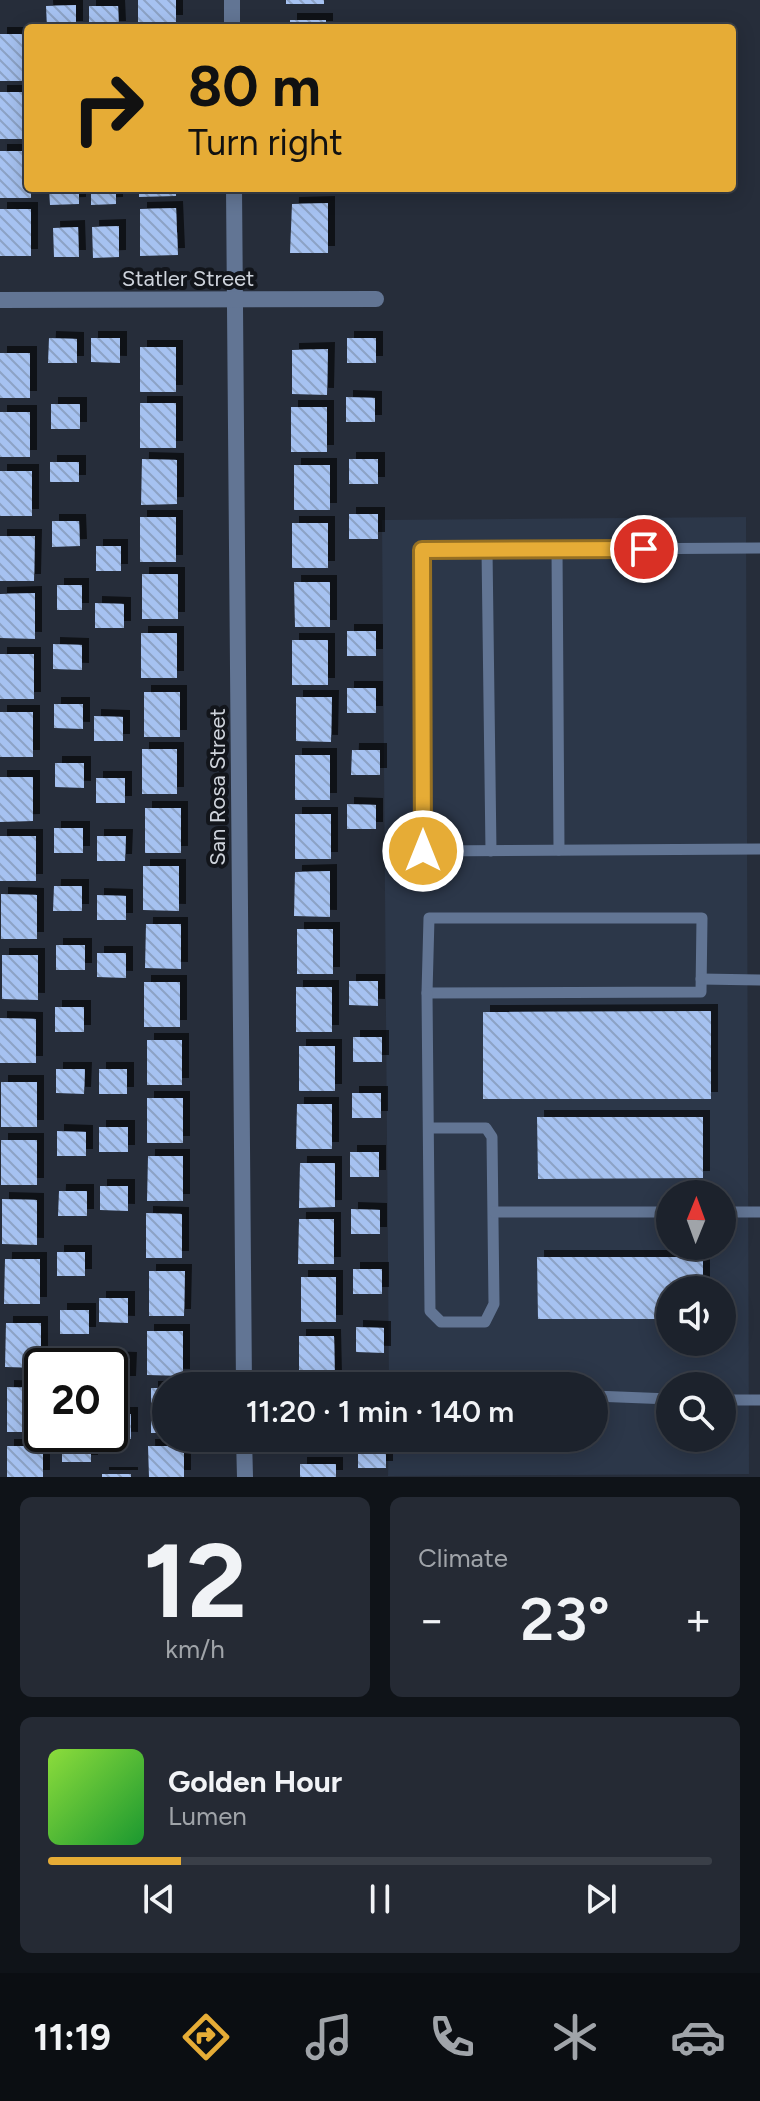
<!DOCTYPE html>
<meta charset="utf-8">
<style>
body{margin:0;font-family:Figtree,sans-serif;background:#252a34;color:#f1f3f6;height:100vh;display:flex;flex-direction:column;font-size:30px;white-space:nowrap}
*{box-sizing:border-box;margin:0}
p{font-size:26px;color:#a0a4a9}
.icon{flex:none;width:44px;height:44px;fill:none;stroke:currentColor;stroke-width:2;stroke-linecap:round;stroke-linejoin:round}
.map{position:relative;height:1477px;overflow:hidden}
.drawer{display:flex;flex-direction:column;gap:20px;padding:20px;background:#0f1318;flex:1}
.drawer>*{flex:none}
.top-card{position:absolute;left:24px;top:24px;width:712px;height:168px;border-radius:8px;box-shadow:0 4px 20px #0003,0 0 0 2px #3a3f48;background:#e6ac36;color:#111;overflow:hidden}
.needle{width:52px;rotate:1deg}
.buttons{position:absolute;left:656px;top:1180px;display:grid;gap:16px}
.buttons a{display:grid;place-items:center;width:80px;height:80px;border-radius:50%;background:#1c222c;box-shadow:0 4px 20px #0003,0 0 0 2px #3a3f48;font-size:40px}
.speed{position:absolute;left:24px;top:1348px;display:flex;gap:16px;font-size:40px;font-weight:700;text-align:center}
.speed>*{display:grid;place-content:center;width:104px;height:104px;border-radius:50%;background:#1c222c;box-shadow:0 4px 20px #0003,0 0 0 2px #3a3f48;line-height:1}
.speed .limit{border:4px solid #111;border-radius:12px;background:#fff;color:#111}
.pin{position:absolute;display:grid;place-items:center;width:68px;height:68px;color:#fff;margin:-34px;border:4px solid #fff;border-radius:50%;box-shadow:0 2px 8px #0007}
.me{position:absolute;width:88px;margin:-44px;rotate:0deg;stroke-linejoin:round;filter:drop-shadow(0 0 6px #0008)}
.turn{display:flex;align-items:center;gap:28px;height:168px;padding:0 32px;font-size:36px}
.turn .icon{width:104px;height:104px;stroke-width:2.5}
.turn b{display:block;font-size:56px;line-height:68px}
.big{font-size:60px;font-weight:600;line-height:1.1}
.drawer .tile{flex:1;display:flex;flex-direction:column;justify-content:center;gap:12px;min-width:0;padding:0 28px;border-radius:12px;background:#252a34}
.drawer .dial{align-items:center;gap:0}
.dial b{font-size:104px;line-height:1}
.song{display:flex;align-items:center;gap:24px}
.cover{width:96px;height:96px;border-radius:12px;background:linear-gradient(135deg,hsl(90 70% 55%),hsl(130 70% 35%))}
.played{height:8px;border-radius:4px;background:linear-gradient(90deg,#e6ac36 20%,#3a3f48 20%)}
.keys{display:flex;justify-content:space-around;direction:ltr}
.heat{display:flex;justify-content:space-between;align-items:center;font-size:44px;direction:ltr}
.drawer .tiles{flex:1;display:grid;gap:20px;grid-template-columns:1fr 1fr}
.tile:last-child{grid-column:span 2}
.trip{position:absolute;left:152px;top:1372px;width:456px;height:80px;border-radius:40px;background:#1c222c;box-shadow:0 4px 20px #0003,0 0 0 2px #3a3f48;font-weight:600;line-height:80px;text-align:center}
.tab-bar{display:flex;height:128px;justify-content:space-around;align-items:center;background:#0b0e12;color:#a0a4a9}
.tab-bar .icon{width:56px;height:56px}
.tab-bar .active{color:#e6ac36}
.tab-bar b{font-size:36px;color:#f1f3f6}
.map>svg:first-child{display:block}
.built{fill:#2c3749;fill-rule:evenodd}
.building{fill:url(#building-back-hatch);filter:url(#shadow)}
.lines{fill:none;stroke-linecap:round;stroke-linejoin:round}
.service{stroke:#627594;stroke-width:11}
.minor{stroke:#627594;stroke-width:16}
.route-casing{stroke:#967023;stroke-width:20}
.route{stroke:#e6ac36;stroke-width:14}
.labels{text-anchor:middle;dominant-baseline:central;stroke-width:8;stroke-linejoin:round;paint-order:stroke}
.street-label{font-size:22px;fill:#cfd4dc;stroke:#12151b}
</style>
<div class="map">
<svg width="760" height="1477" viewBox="0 0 760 1477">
<defs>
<pattern id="building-back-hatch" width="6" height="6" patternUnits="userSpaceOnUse" patternTransform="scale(2)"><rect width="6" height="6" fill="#a6c2f1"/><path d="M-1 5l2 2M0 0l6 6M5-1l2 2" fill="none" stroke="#8ca2c5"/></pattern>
<filter id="shadow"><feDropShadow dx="7" dy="-7" stdDeviation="0" flood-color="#0009"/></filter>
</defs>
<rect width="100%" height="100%" fill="#262d3a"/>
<path class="built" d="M746 517 749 1474 388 1476 389 1438H594V1386H389L382 520ZM670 1194H722V1246H670ZM670 1290H722V1342H670ZM670 1386H722V1438H670Z"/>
<g class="building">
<rect x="138" y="0" width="38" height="22"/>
<rect x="286" y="0" width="38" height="4"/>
<path d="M76 5V28H47L46 6Z"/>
<path d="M89 6H118L119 28H89Z"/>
<rect x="290" y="20" width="36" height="8"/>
<rect x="0" y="34" width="28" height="47"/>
<rect x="0" y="92" width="28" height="47"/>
<path d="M0 151H28V188H31V198H0Z"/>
<path d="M49 188H79V204L50 205Z"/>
<path d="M91 188H116V204L91 205Z"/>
<path d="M139 188H176V196L139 197Z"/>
<path d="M328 203V253H290L292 204Z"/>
<path d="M176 208 178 255 140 256V209Z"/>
<rect x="0" y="209" width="31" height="47"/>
<path d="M119 226V257L93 258 92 227Z"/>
<path d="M78 227 79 257H54L53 228Z"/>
<path d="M49 338 77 339V363H48Z"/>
<path d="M91 338H120V363L91 362Z"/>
<rect x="347" y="338" width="29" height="25"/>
<rect x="140" y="347" width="36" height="45"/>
<path d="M328 349 327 395 292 394V350Z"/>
<rect x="0" y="353" width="30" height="45"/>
<path d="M346 397 375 398V422H346Z"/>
<rect x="140" y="403" width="36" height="45"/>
<rect x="51" y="404" width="29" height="25"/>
<rect x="291" y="407" width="36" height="45"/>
<rect x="0" y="412" width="30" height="45"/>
<path d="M142 459 177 460V504L141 505Z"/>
<rect x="349" y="459" width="29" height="25"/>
<rect x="50" y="462" width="29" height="20"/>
<rect x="294" y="465" width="36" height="45"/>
<rect x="0" y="471" width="32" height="45"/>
<rect x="349" y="514" width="29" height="25"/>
<rect x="140" y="517" width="36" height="45"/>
<path d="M52 521H79L80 546 52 547Z"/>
<rect x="292" y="523" width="36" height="45"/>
<path d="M0 536H35L34 581H0Z"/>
<rect x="96" y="546" width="25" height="25"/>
<rect x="142" y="574" width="36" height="45"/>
<path d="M294 582H330V627H295Z"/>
<rect x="57" y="585" width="25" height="25"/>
<path d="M35 593V639L0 638V594Z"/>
<path d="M95 603 124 604V628H95Z"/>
<rect x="347" y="631" width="29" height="25"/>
<rect x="141" y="633" width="36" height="45"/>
<rect x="292" y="640" width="36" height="45"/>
<path d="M53 644 82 645V670L53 669Z"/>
<rect x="0" y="654" width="34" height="45"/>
<rect x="347" y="688" width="29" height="25"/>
<rect x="144" y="692" width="36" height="45"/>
<path d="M296 697H332L331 742 296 741Z"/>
<path d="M54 704H83V729L54 728Z"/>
<rect x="0" y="712" width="33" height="45"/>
<path d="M94 716 123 717V741H94Z"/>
<rect x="142" y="749" width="35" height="45"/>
<path d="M352 750H380V775H351Z"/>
<rect x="295" y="755" width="35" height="45"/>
<path d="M55 763H84V788L55 787Z"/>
<path d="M0 777H33V821L0 822Z"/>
<rect x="96" y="778" width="29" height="25"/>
<path d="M347 804 376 805V829H347Z"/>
<rect x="145" y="808" width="36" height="45"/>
<rect x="295" y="814" width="36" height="45"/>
<rect x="54" y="828" width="29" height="25"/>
<rect x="0" y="836" width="36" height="45"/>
<path d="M97 836H126L125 861H97Z"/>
<path d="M143 866H179V911L143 910Z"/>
<path d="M330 871V917L294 916 295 872Z"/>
<path d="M54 886H82V911H53Z"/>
<path d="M1 894 37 895V939H1Z"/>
<path d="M97 895 126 896V920H97Z"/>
<path d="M146 924H181V969L145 968Z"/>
<rect x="297" y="929" width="36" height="45"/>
<rect x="56" y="945" width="29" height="25"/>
<path d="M97 953H126V978L97 977Z"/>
<path d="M2 955H38V1000L2 999Z"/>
<path d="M349 981H378V1006L349 1005Z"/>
<rect x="144" y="982" width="36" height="45"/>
<rect x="296" y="987" width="36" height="45"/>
<rect x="55" y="1007" width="29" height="25"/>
<path d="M711 1011V1099H483V1012Z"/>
<path d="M0 1018 36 1019V1063H0Z"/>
<rect x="353" y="1037" width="29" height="25"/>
<rect x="147" y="1040" width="35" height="45"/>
<rect x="299" y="1046" width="36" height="45"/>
<path d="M56 1069H85L84 1094 56 1093Z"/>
<rect x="99" y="1069" width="28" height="25"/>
<rect x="1" y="1082" width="36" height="45"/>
<rect x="352" y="1093" width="29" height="25"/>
<rect x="147" y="1098" width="36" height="45"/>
<path d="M297 1104H332V1149H296Z"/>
<path d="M537 1117H703V1178L538 1179Z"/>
<rect x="99" y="1127" width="29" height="25"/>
<path d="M57 1131 86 1132V1156H57Z"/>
<rect x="1" y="1140" width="36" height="45"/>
<rect x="350" y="1152" width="29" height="25"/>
<path d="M148 1156H183V1201H147Z"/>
<path d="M300 1163H335V1207L299 1208Z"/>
<path d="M100 1186H128V1211L100 1210Z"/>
<path d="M59 1191H87V1216H58Z"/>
<path d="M2 1199 37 1200V1245L2 1244Z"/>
<path d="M351 1209 380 1210V1234H351Z"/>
<path d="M146 1213 182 1214V1258H146Z"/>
<path d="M299 1219H334V1264H298Z"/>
<rect x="57" y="1252" width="28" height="24"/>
<path d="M537 1257H703V1290H670V1319H538Z"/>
<path d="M5 1259H40V1304H4Z"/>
<rect x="353" y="1269" width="29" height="25"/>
<path d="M149 1271H185L184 1316H149Z"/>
<rect x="301" y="1277" width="35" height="45"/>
<path d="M99 1298H128V1323L99 1322Z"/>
<rect x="60" y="1310" width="29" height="24"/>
<path d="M6 1323H41V1368L5 1367Z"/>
<path d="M356 1327 384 1328V1353L356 1352Z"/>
<path d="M147 1331H183V1376L147 1375Z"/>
<path d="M299 1336H334L335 1381H299Z"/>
<path d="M101 1358 130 1359 129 1383H110V1366H101Z"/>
<path d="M7 1387 42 1388V1432H7Z"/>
<rect x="151" y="1388" width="15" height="45"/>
<path d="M110 1414H131V1439L103 1438V1434H110Z"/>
<path d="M62 1437 91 1438V1462H62Z"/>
<rect x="358" y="1443" width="28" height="25"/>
<rect x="7" y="1446" width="36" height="31"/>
<path d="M148 1446H184V1477H149Z"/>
<rect x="300" y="1464" width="36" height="13"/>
<rect x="102" y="1474" width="29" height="3"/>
</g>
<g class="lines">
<g class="service">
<path d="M760 548 422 550 423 851 760 849"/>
<path d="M557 549 559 850"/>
<path d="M487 550 491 851"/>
<path d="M429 918H702L701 992 427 993Z"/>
<path d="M701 979 760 980"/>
<path d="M427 993 430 1311 441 1322H485L494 1304 492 1137 486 1128H429"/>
<path d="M494 1212H670"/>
<path d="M722 1212H760"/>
<path d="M594 1396 670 1399"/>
<path d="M722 1400H760"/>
</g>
<g class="minor">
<path d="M232 0V28"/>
<path d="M234 188 244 1386"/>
<path d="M0 300 376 299"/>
<path d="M244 1438 245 1477"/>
</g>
</g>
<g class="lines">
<g class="route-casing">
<path id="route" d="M423 851 422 550 644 549"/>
</g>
<use href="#route" class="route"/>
</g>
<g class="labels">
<g class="street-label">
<text x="188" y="278">Statler Street</text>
<text transform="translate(217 787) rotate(-90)">San Rosa Street</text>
</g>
</g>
</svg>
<div class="buttons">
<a><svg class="needle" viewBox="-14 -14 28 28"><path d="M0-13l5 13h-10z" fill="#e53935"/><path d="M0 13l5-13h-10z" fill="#a0a4a9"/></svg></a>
<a><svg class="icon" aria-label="sound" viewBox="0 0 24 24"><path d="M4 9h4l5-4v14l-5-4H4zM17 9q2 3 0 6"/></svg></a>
<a><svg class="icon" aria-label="search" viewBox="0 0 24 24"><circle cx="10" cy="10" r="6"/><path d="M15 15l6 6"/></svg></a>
</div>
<div class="speed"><div class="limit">20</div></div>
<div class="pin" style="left:644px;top:549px;background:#d93025"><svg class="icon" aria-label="arrive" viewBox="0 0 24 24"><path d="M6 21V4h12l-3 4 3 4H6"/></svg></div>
<svg class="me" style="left:423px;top:851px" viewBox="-20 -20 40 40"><circle r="17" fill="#e6ac36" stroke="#fff" stroke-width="3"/><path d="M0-11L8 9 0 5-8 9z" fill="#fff"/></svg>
<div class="trip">11:20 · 1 min · 140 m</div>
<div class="top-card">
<div class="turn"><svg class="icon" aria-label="right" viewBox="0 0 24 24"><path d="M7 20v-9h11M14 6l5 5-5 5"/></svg><div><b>80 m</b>Turn right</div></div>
</div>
</div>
<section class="drawer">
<div class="tiles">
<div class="tile dial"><b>12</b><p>km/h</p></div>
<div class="tile"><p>Climate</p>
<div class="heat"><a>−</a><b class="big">23°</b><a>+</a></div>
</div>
<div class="tile">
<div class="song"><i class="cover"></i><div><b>Golden Hour</b><p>Lumen</p></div></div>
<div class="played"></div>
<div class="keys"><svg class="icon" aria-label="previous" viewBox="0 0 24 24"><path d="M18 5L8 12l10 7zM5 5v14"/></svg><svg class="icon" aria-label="pause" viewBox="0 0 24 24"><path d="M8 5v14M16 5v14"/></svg><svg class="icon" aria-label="next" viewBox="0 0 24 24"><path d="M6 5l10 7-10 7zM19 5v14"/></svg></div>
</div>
</div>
</section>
<nav class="tab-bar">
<b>11:19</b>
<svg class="icon active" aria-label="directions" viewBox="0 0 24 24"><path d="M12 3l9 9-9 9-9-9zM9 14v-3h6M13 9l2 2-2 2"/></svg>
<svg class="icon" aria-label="music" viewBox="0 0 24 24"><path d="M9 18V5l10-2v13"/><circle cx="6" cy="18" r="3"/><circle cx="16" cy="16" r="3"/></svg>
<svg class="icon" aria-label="phone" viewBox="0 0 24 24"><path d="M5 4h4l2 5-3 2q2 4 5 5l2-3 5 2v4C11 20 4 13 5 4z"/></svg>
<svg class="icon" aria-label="climate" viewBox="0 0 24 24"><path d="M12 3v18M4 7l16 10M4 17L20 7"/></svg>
<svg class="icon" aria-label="car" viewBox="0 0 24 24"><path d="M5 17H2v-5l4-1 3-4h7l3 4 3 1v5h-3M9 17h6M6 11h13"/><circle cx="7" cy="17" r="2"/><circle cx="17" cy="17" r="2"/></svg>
</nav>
